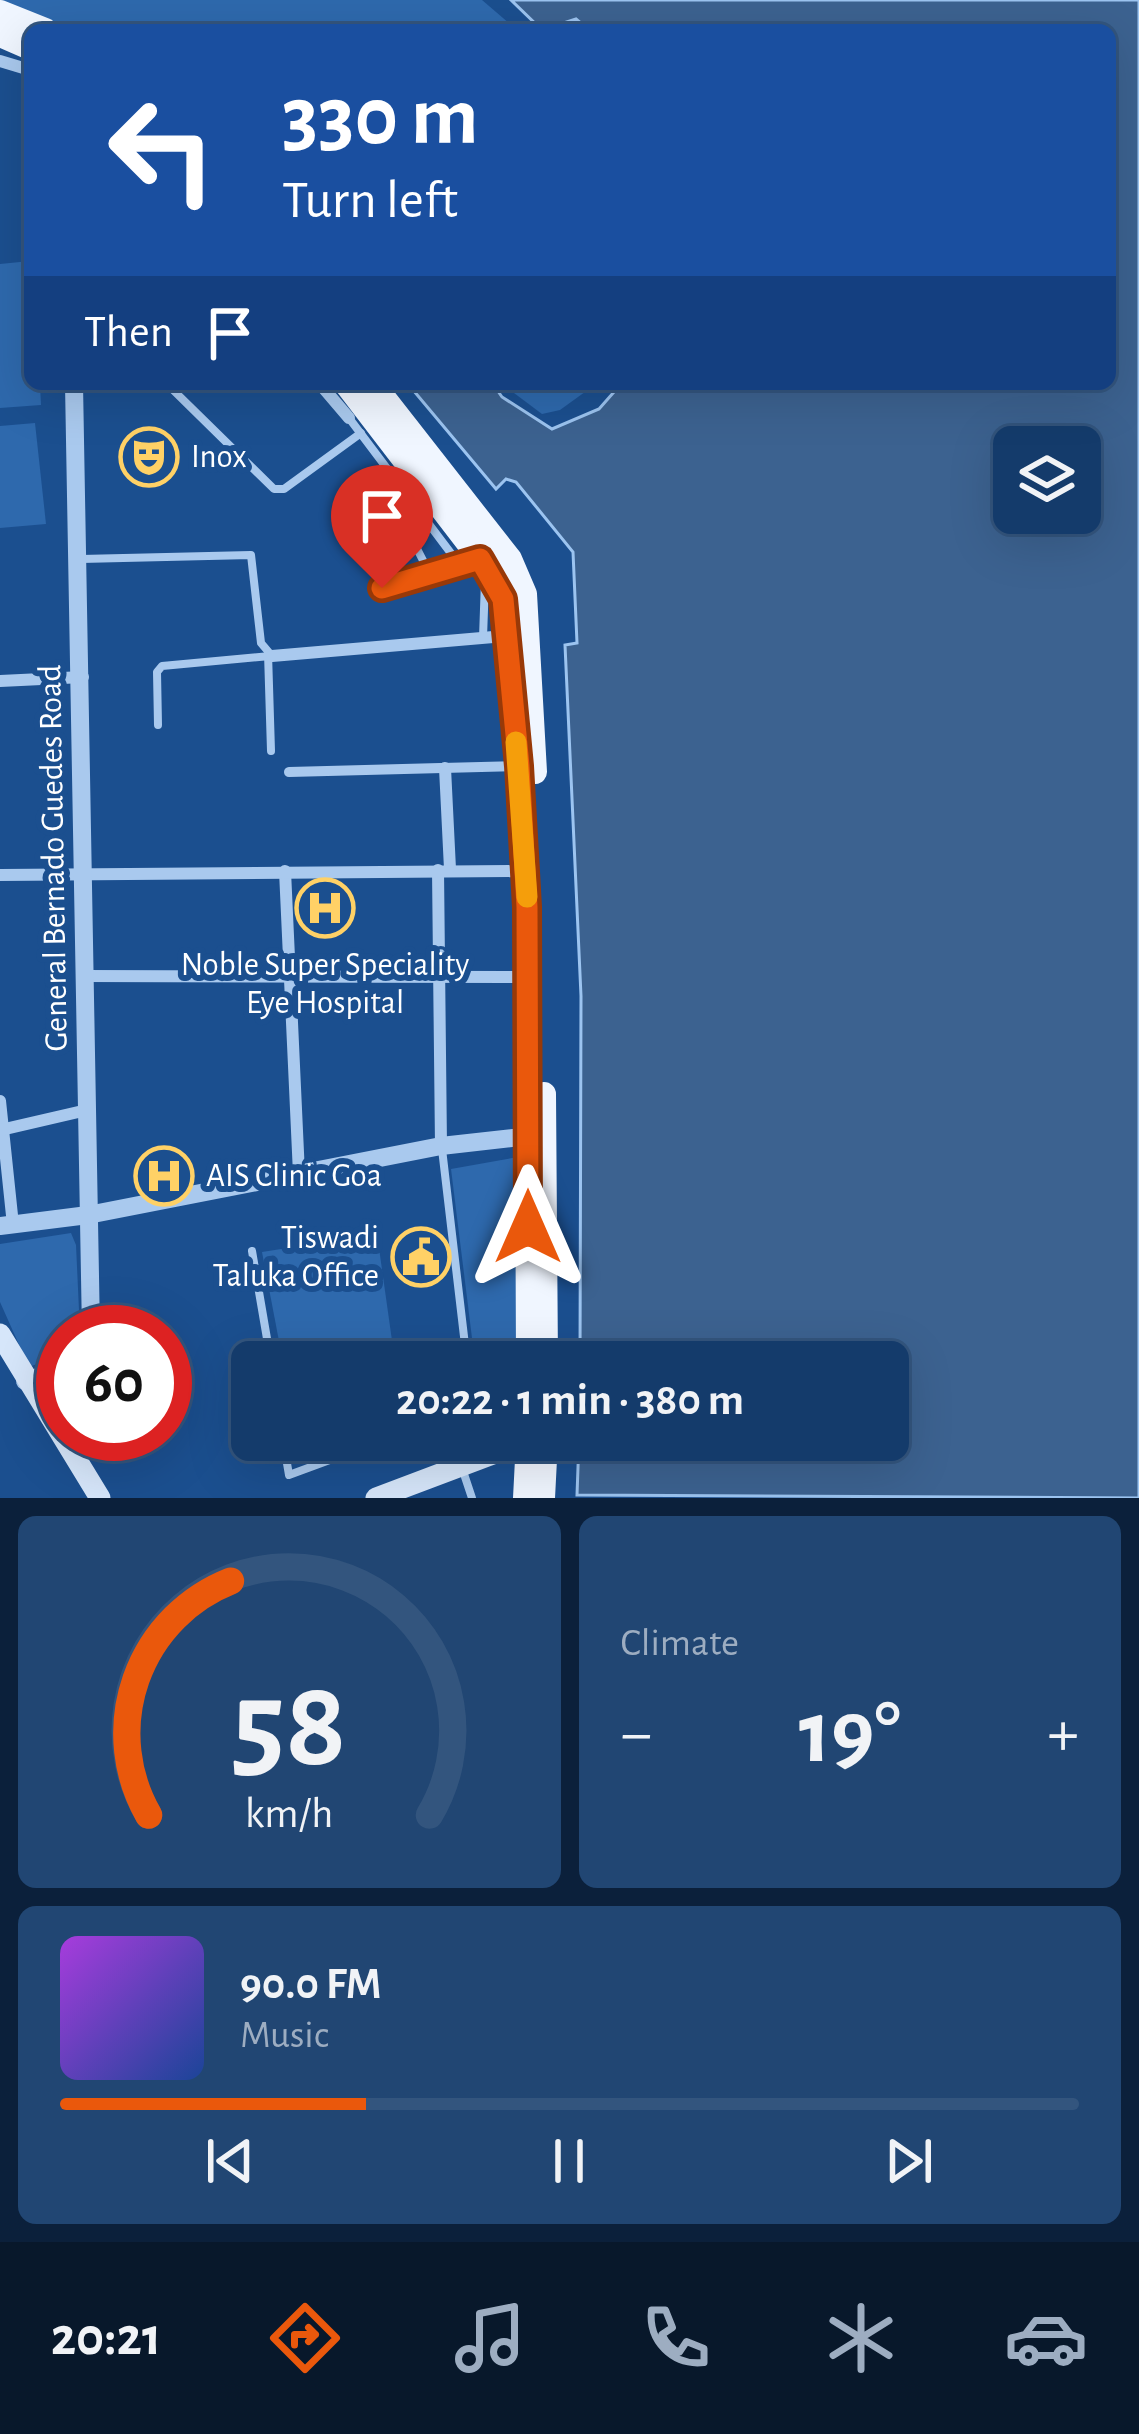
<!DOCTYPE html>
<meta charset="utf-8">
<style>
body{margin:0;font-family:"Alegreya Sans",sans-serif;background:#214673;color:#f1f3f6;height:100vh;display:flex;flex-direction:column;font-size:45px;white-space:nowrap}
*{box-sizing:border-box;margin:0}
p{font-size:39px;color:#9dadc1}
.icon{flex:none;width:66px;height:66px;fill:none;stroke:currentColor;stroke-width:2;stroke-linecap:round;stroke-linejoin:round}
.map{position:relative;height:1498px;overflow:hidden}
.details{display:flex;flex-direction:column;gap:18px;padding:18px;background:#0b203b;flex:1}
.details>*{flex:none}
.guide{position:absolute;left:24px;top:24px;width:1092px;height:366px;border-radius:18px;box-shadow:0 12px 48px #0002,0 0 0 3px #33557e;background:#1a4fa0;color:#fff;overflow:hidden}
.controls{position:absolute;left:993px;top:426px;display:grid;gap:24px}
.controls a{display:grid;place-items:center;width:108px;height:108px;border-radius:18px;background:#143b6b;box-shadow:0 12px 48px #0002,0 0 0 3px #33557e;font-size:60px}
.speed{position:absolute;left:36px;top:1305px;display:flex;gap:24px;font-size:60px;font-weight:700;text-align:center}
.speed>*{display:grid;place-content:center;width:156px;height:156px;border-radius:50%;background:#143b6b;box-shadow:0 12px 48px #0002,0 0 0 3px #33557e;line-height:1}
.speed .limit{border:18px solid #d22;background:#fff;color:#111}
.pin{position:absolute;display:grid;place-items:center;width:102px;height:102px;color:#fff;margin:-123px -51px;border-radius:50% 50% 50% 0;rotate:-45deg;box-shadow:0 0 12px #0007}
.pin .icon{rotate:45deg}
.me{position:absolute;width:132px;margin:-66px;rotate:0deg;stroke-linejoin:round;filter:drop-shadow(0 0 9px #0008)}
.turn{display:flex;align-items:center;gap:42px;height:252px;padding:0 60px;font-size:54px}
.turn .icon{width:156px;height:156px;stroke-width:2.5}
.turn b{display:block;font-size:84px;line-height:102px}
.then{display:flex;align-items:center;height:114px;padding:0 60px;background:#0003;gap:24px;font-size:45px}
.big{font-size:90px;font-weight:600;line-height:1.1}
.details .tile{flex:1;display:flex;flex-direction:column;justify-content:center;gap:18px;min-width:0;padding:0 42px;border-radius:18px;background:#214673}
.details .dial{align-items:center;gap:0}
.dial svg{height:312px;overflow:visible;fill:none;stroke:#33557e;stroke-width:7;stroke-linecap:round;text-anchor:middle}
.dial text{fill:#f1f3f6;stroke:none}
.song{display:flex;align-items:center;gap:36px}
.cover{width:144px;height:144px;border-radius:18px;background:linear-gradient(135deg,hsl(280 70% 55%),hsl(220 70% 35%))}
.played{height:12px;border-radius:6px;background:linear-gradient(90deg,#ea580c 30%,#33557e 30%)}
.keys{display:flex;justify-content:space-around;direction:ltr}
.heat{display:flex;justify-content:space-between;align-items:center;font-size:66px;direction:ltr}
.details .tiles{flex:1;display:grid;gap:18px;grid-template-columns:1fr 1fr}
.tile:last-child{grid-column:span 2}
.trip{position:absolute;left:231px;top:1341px;width:678px;height:120px;border-radius:18px;background:#143b6b;box-shadow:0 12px 48px #0002,0 0 0 3px #33557e;font-weight:600;line-height:120px;text-align:center}
.tabs{display:flex;height:192px;justify-content:space-around;align-items:center;background:#08182b;color:#9dadc1}
.tabs .icon{width:84px;height:84px}
.tabs .current{color:#ea580c}
.tabs b{font-size:54px;color:#f1f3f6}
.map>svg:first-child{display:block}
.green{fill:#2e69ad}
.water{fill:#3c6290;stroke:#9cc4f0;stroke-width:3;fill-rule:evenodd}
.lines{fill:none;stroke-linecap:round;stroke-linejoin:round}
.service{stroke:#a9c9ee;stroke-width:8}
.pedestrian{stroke:#a9c9ee;stroke-width:10}
.minor{stroke:#a9c9ee;stroke-width:12}
.tertiary{stroke:#a9c9ee;stroke-width:18}
.secondary{stroke:#d6e6fa;stroke-width:21}
.primary{stroke:#f0f6ff;stroke-width:24}
.route-casing{stroke:#983908;stroke-width:30}
.route{stroke:#ea580c;stroke-width:21}
.slow{stroke:#f59e0b;stroke-width:21}
.labels{text-anchor:middle;dominant-baseline:central;stroke-width:12;stroke-linejoin:round;paint-order:stroke}
.poi-label{font-size:33px;fill:#fff;stroke:#1b4f8f;text-anchor:start}
.street-label{font-size:33px;fill:#fff;stroke:#1b4f8f}
</style>
<div class="map">
<svg width="1139" height="1498" viewBox="0 0 1139 1498">
<rect width="100%" height="100%" fill="#1b4f8f"/>
<g class="green">
<path d="M0 0H482L517 30H71Z"/>
<path d="M30 261V384H40L41 405 0 408V264Z"/>
<path d="M502 384H596L560 410 542 414Z"/>
<path d="M35 423 46 524 0 528V426Z"/>
<path d="M518 1157 519 1362H475L451 1169Z"/>
<path d="M71 1233 76 1245 80 1332H63V1354L29 1367 0 1302V1244Z"/>
<path d="M377 1234 395 1362H283L262 1252Z"/>
</g>
<path class="water" d="M511 0H1139V1498L577 1495 579 1440H888V1362H580L581 996 565 645 577 643 573 552 516 482 506 479 496 489 408 384H493L502 397 552 429 599 409 621 384H1110V30H589L576 19 542 30ZM1014 447H1080V513H1014Z"/>
<g class="lines">
<g class="service">
<path d="M167 384 274 489H284L361 433"/>
<path d="M349 418 453 556 475 560"/>
<path d="M413 499 375 510 378 585 420 581 459 561"/>
<path d="M395 506 431 576"/>
<path d="M81 559 251 555 261 643 272 656"/>
<path d="M483 638 485 580"/>
<path d="M268 653 271 751"/>
<path d="M158 725 157 672 162 666 270 656"/>
<path d="M442 1149 467 1362"/>
<path d="M252 1251 271 1362"/>
<path d="M401 1347 403 1362"/>
<path d="M283 1440 289 1475 384 1440"/>
<path d="M477 1440 479 1457"/>
<path d="M463 1471 472 1498"/>
</g>
<path class="pedestrian" d="M289 772 516 766"/>
<g class="minor">
<path d="M0 61 30 70"/>
<path d="M320 384 349 418"/>
<path d="M272 656 505 636"/>
<path d="M0 681 83 677"/>
<path d="M445 768 450 869"/>
<path d="M438 870 441 1146"/>
<path d="M285 871 299 1174"/>
<path d="M0 875 526 871"/>
<path d="M83 976 527 977"/>
<path d="M0 1101 13 1225"/>
<path d="M1 1130 87 1110"/>
</g>
<g class="tertiary">
<path d="M74 384 91 1332"/>
<path d="M0 1226 88 1215 441 1146 539 1135"/>
<path d="M25 1381 63 1369"/>
</g>
<g class="secondary">
<path d="M0 1334 100 1498"/>
<path d="M376 1498 530 1440"/>
</g>
<g class="primary">
<path d="M0 12 45 30"/>
<path d="M0 35 30 48"/>
<path d="M346 384 488 569 503 599 526 871 528 1362"/>
<path d="M373 384 510 559 525 594 535 772"/>
<path d="M544 1094 546 1362"/>
<path d="M525 1498 528 1440"/>
<path d="M543 1498 546 1440"/>
</g>
</g>
<g class="lines">
<g class="route-casing">
<path id="route" d="M382 588 480 559 503 599 519 766 527 907 528 1227"/>
</g>
<use href="#route" class="route"/>
<path class="slow" d="M516 742 527 897"/>
</g>
<defs>
<g id="theatre-ring" transform="scale(3)"><circle r="9.5" fill="#1b4f8f" stroke="#ffd166" stroke-width="1.5"/><path d="M-5-5.5Q0-4 5-5.5V0Q5 5 0 6Q-5 5-5 0ZM-3.3-2.5H-1v1.5H-3.3ZM1-2.5H3.3v1.5H1ZM-2.8 1Q0 5.5 2.8 1Z" fill="#ffd166"/></g>
<g id="hospital-ring" transform="scale(3)"><circle r="9.5" fill="#1b4f8f" stroke="#ffd166" stroke-width="1.5"/><path d="M-5-5h3v3.5h4V-5h3V5h-3V1.5h-4V5h-3Z" fill="#ffd166"/></g>
<g id="civic-ring" transform="scale(3)"><circle r="9.5" fill="#1b4f8f" stroke="#ffd166" stroke-width="1.5"/><path d="M-.6-6.5H3V-4.5H.6V-3L4-1V1h2V6H-6V1h2V-1L-.6-3ZM-1.2 2.5V6h2.4V2.5Z" fill="#ffd166"/></g>
</defs>
<g fill-rule="evenodd">
<use href="#theatre-ring" x="149" y="457"/>
<use href="#hospital-ring" x="325" y="908"/>
<use href="#hospital-ring" x="164" y="1176"/>
<use href="#civic-ring" x="421" y="1257"/>
</g>
<g class="labels">
<g class="poi-label">
<text x="191" y="457">Inox</text>
<text x="325" y="965" text-anchor="middle">Noble Super Speciality<tspan x="325" dy="38">Eye Hospital</tspan></text>
<text x="206" y="1176">AIS Clinic Goa</text>
<text x="379" y="1238" text-anchor="end">Tiswadi<tspan x="379" dy="38">Taluka Office</tspan></text>
</g>
<g class="street-label">
<text transform="translate(54 858) rotate(-91)">General Bernado Guedes Road</text>
</g>
</g>
</svg>
<div class="controls">
<a><svg class="icon" aria-label="layers" viewBox="0 0 24 24"><path d="M12 4l9 5-9 5-9-5zM3 14l9 5 9-5"/></svg></a>
</div>
<div class="speed"><div class="limit">60</div></div>
<div class="pin" style="left:382px;top:588px;background:#d93025"><svg class="icon" aria-label="arrive" viewBox="0 0 24 24"><path d="M6 21V4h12l-3 4 3 4H6"/></svg></div>
<svg class="me" style="left:528px;top:1227px" viewBox="-20 -20 40 40"><path d="M0-17L14 15 0 8-14 15z" fill="#ea580c" stroke="#fff" stroke-width="4"/></svg>
<div class="trip">20:22 · 1 min · 380 m</div>
<div class="guide">
<div class="turn"><svg class="icon" aria-label="left" viewBox="0 0 24 24"><path d="M17 20v-9H6M10 6l-5 5 5 5"/></svg><div><b>330 m</b>Turn left</div></div>
<div class="then">Then<svg class="icon" aria-label="arrive" viewBox="0 0 24 24"><path d="M6 21V4h12l-3 4 3 4H6"/></svg></div>
</div>
</div>
<section class="details">
<div class="tiles">
<div class="tile dial"><svg viewBox="0 0 100 80">
<path d="M14 69A42 42 0 1 1 86 69"/>
<path d="M14 69A42 42 0 0 1 35 9" stroke="#ea580c"/>
<text x="50" y="56" font-size="32" font-weight="700">58</text>
<text x="50" y="72" font-size="11">km/h</text>
</svg></div>
<div class="tile"><p>Climate</p>
<div class="heat"><a>−</a><b class="big">19°</b><a>+</a></div>
</div>
<div class="tile">
<div class="song"><i class="cover"></i><div><b>90.0 FM</b><p>Music</p></div></div>
<div class="played"></div>
<div class="keys"><svg class="icon" aria-label="previous" viewBox="0 0 24 24"><path d="M18 5L8 12l10 7zM5 5v14"/></svg><svg class="icon" aria-label="pause" viewBox="0 0 24 24"><path d="M8 5v14M16 5v14"/></svg><svg class="icon" aria-label="next" viewBox="0 0 24 24"><path d="M6 5l10 7-10 7zM19 5v14"/></svg></div>
</div>
</div>
</section>
<nav class="tabs">
<b>20:21</b>
<svg class="icon current" aria-label="directions" viewBox="0 0 24 24"><path d="M12 3l9 9-9 9-9-9zM9 14v-3h6M13 9l2 2-2 2"/></svg>
<svg class="icon" aria-label="music" viewBox="0 0 24 24"><path d="M9 18V5l10-2v13"/><circle cx="6" cy="18" r="3"/><circle cx="16" cy="16" r="3"/></svg>
<svg class="icon" aria-label="phone" viewBox="0 0 24 24"><path d="M5 4h4l2 5-3 2q2 4 5 5l2-3 5 2v4C11 20 4 13 5 4z"/></svg>
<svg class="icon" aria-label="climate" viewBox="0 0 24 24"><path d="M12 3v18M4 7l16 10M4 17L20 7"/></svg>
<svg class="icon" aria-label="car" viewBox="0 0 24 24"><path d="M5 17H2v-5l4-1 3-4h7l3 4 3 1v5h-3M9 17h6M6 11h13"/><circle cx="7" cy="17" r="2"/><circle cx="17" cy="17" r="2"/></svg>
</nav>
